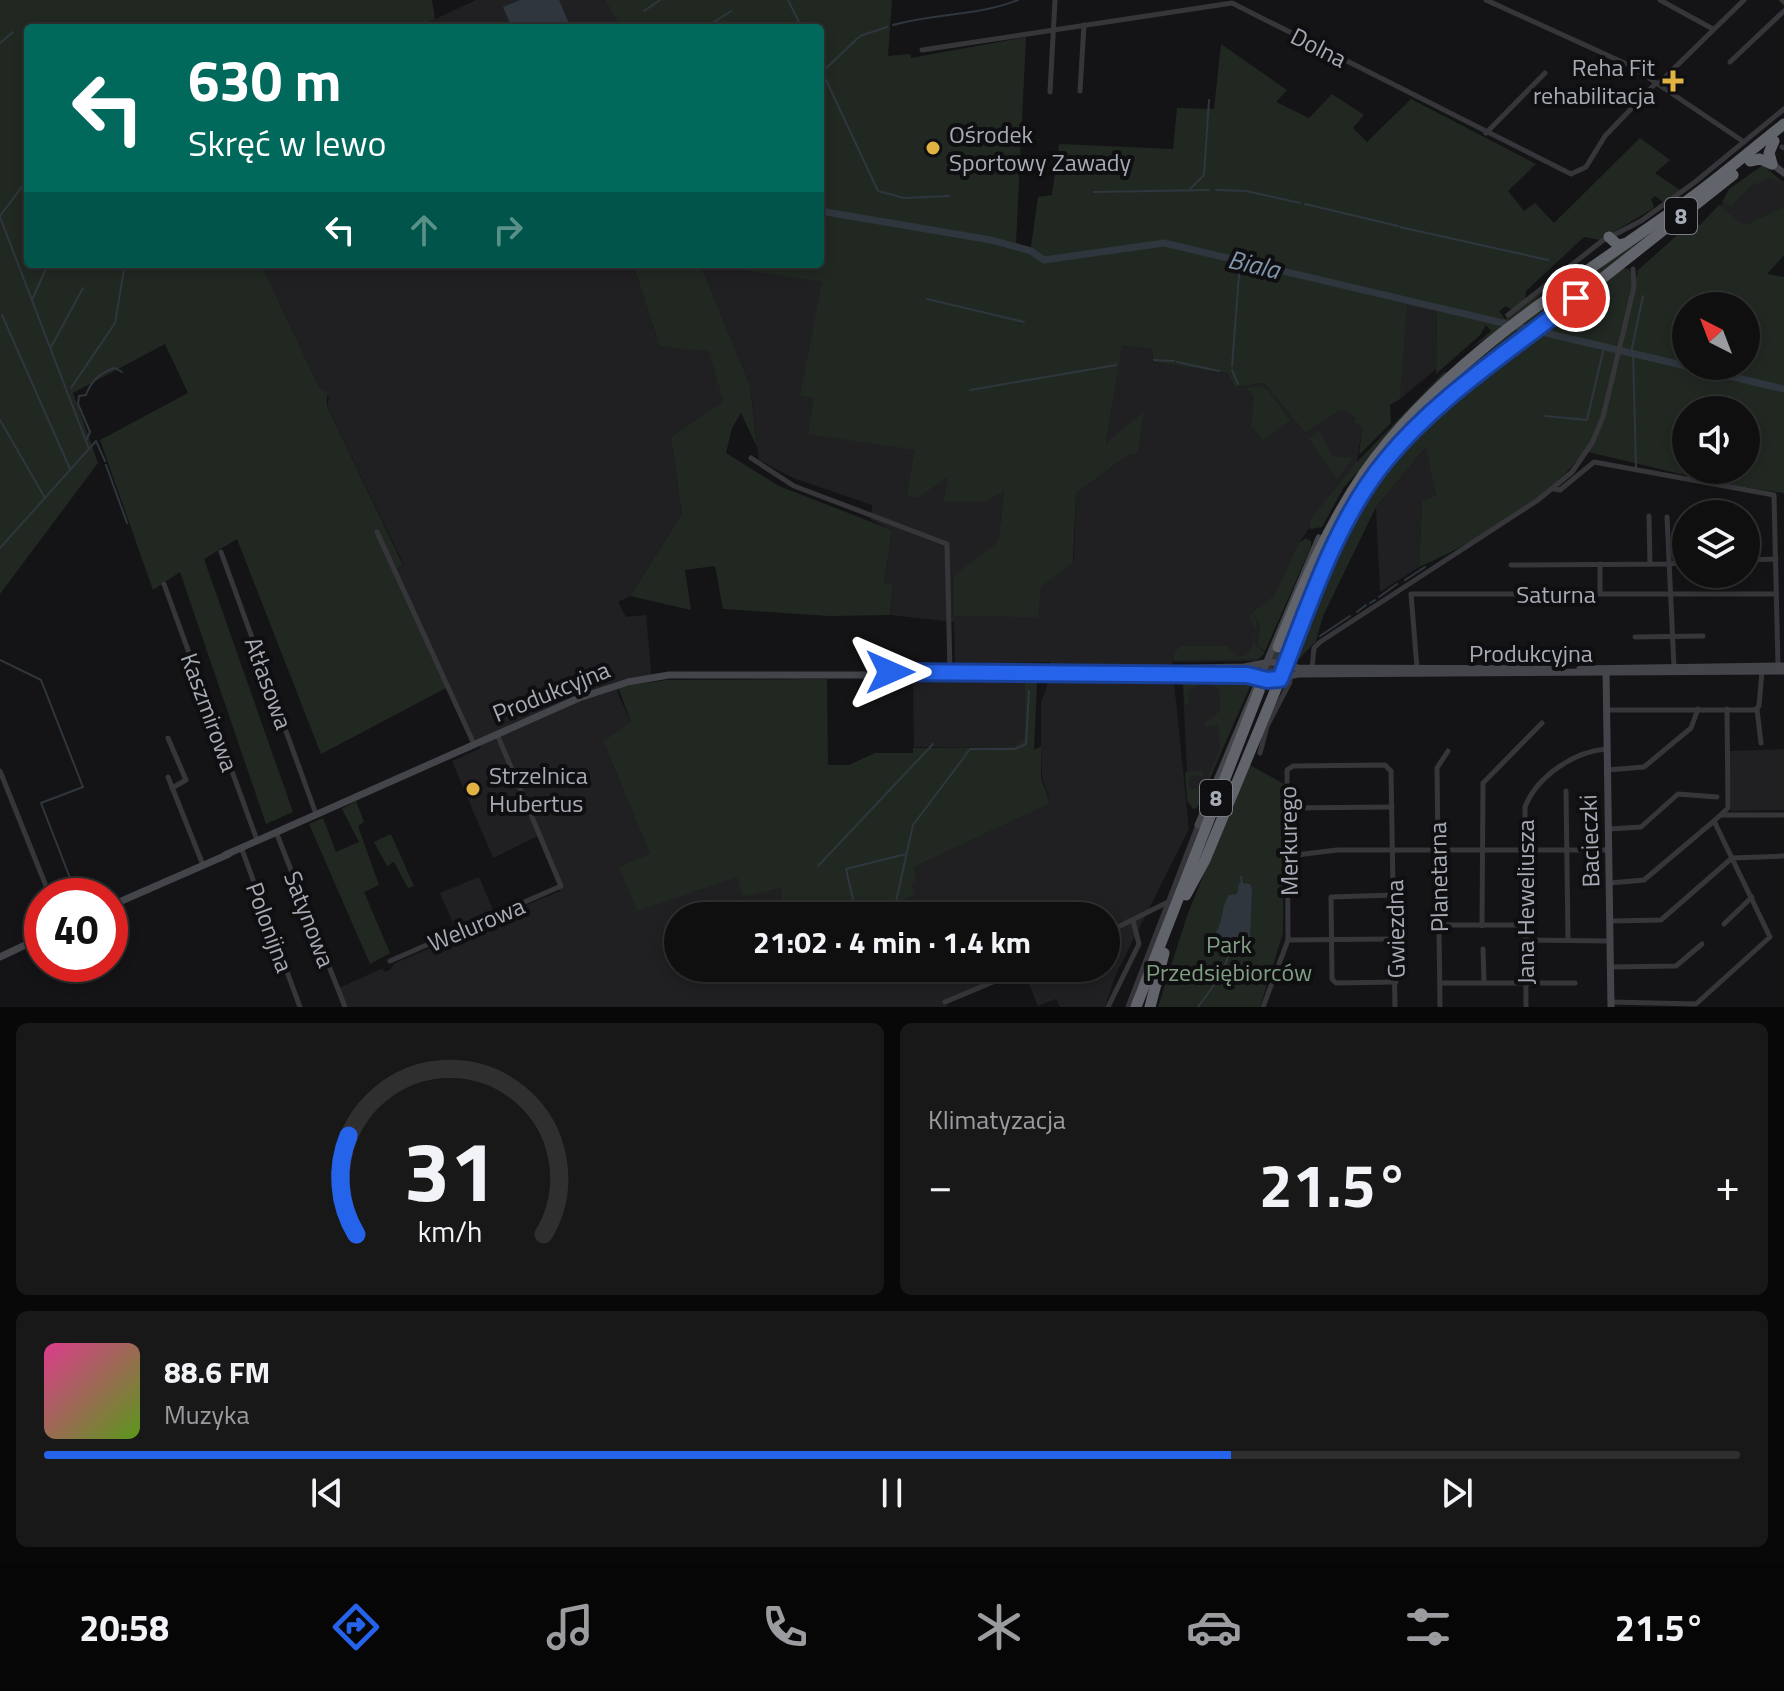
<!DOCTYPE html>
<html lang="pl">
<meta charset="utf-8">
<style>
body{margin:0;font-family:"Titillium Web",sans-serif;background:#181819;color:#f1f3f6;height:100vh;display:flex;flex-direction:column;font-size:30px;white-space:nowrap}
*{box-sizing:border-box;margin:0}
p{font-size:26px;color:#9b9c9f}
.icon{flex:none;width:44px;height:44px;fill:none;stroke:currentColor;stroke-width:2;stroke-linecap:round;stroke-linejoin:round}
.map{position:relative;height:1007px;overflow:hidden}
.sheet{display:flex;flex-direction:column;gap:16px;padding:16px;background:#080809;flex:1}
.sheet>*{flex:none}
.guide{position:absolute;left:24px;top:24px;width:800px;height:244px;border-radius:8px;box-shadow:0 4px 12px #0003,0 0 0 2px #2f2f30;background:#00695c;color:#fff;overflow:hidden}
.needle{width:52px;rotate:318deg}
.tools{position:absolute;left:1672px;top:292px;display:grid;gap:16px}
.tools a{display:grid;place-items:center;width:88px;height:88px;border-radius:50%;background:#0f0f10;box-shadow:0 4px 12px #0003,0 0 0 2px #2f2f30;font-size:40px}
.speed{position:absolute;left:24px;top:878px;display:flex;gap:16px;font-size:40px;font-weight:700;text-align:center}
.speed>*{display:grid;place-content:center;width:104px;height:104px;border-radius:50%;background:#0f0f10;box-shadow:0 4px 12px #0003,0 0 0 2px #2f2f30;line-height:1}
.speed .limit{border:12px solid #d22;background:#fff;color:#111}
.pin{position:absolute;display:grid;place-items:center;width:68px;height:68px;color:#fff;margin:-34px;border:4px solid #fff;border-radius:50%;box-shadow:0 2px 8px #0007}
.me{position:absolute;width:88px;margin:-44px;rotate:90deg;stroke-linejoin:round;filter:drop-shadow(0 0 6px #0008)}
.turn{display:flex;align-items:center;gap:28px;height:168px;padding:0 32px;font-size:36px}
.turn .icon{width:104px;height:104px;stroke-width:2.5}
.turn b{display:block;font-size:56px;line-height:68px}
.lanes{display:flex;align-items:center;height:76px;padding:0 32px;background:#0003;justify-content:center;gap:40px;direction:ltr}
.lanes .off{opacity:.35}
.big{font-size:60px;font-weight:700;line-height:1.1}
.sheet .card{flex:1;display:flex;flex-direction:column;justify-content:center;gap:12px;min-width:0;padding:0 28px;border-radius:12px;background:#181819}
.sheet .dial{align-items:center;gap:0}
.dial svg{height:208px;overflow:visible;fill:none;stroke:#2f2f30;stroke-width:7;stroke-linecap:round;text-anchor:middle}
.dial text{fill:#f1f3f6;stroke:none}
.song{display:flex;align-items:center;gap:24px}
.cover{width:96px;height:96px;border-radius:12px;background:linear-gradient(135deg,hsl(330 70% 55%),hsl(90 70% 35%))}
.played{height:8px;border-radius:4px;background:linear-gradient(90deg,#2563eb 70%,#2f2f30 70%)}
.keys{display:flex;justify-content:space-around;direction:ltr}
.heat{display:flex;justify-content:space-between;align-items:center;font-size:44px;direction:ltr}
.sheet .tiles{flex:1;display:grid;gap:16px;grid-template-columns:1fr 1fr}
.card:last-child{grid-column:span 2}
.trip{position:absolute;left:664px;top:902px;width:456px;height:80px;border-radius:40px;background:#0f0f10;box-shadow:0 4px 12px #0003,0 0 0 2px #2f2f30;font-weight:700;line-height:80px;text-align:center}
.menu{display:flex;height:128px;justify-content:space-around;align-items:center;background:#060606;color:#9b9c9f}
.menu .icon{width:56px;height:56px}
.menu .active{color:#2563eb}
.menu b{font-size:36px;color:#f1f3f6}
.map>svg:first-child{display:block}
.built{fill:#202023;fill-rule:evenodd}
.green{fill:#212822;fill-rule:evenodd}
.water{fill:#2f363d}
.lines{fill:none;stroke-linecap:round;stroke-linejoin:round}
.stream{stroke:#2f363d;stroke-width:2}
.river{stroke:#2f363d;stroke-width:7}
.highway-tunnel{stroke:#313236;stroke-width:11;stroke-dasharray:11 5.5;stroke-linecap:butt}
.street{stroke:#36363a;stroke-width:5}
.secondary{stroke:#44454a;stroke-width:7}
.highway{stroke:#62646b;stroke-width:11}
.route-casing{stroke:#184099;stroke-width:20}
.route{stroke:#2563eb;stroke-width:14}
.poi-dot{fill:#e0b342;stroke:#0f0f11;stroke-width:3}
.labels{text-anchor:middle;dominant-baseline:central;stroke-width:8;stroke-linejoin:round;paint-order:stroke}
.shield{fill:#0f0f11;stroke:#797c84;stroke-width:2}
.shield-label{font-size:22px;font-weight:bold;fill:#a7abb5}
.street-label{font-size:24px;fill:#a7abb5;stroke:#0f0f11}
.poi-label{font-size:24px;fill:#a7abb5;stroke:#0f0f11;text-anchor:start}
.park-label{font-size:24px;fill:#809e83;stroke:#0f0f11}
.water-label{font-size:26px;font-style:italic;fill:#8196ad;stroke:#0f0f11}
</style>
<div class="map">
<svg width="1784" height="1007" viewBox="0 0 1784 1007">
<rect width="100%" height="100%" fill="#141416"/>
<g class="built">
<path d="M476 0H605L621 28H416Z"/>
<path d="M1764 168 1784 182V232L1781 230 1767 246 1717 209 1732 192Z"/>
<path d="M261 264H633L660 347 710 350 723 401 671 437 682 514 630 596 618 602 626 617 646 615 652 681 618 687 617 692 631 722 603 741 650 854 638 910 738 876 782 886 783 910 904 899 914 867 1050 802 1042 777 1041 743V703L1049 680 1050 662 955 664 954 622 890 615 893 585 884 583 892 530 871 520 872 505 793 478 759 460 750 385 700 264H820L876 444 914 450 907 495 918 498 949 476 945 502 1004 490 998 542 1037 617 1041 586 1074 559 1076 493 1127 456 1138 453 1143 412 1106 445 1121 346 1152 349 1153 362 1227 373 1235 387 1264 383 1305 433 1339 411 1349 410 1362 427 1357 462 1301 540 1284 600 1263 654 1256 661 1172 662 1189 829 1116 974 1105 1007H1060L1056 999 1038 1006 1024 972 947 1004 948 1007H347L339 988 383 968 384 972 390 970 395 963 475 929 482 933 489 930 493 919 560 891 537 836 493 858 452 761 481 748 478 742 474 744 394 571 404 565 327 406 329 398 319 387ZM678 916H1106V968H678Z"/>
<path d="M1406 304 1437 311 1436 369 1400 399Z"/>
<path d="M1427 446 1436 497 1422 501 1419 567 1380 592 1376 507Z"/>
<path d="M1218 678 1227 734 1203 792 1188 793 1183 684Z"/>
<path d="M913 680H1025L1024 738 1015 747H914Z"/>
<path d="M1784 749V810L1731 811 1729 751Z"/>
<path d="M479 877 494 912 455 928 440 893Z"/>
</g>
<g class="green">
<path d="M0 0H432L435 19 415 28H28V264H261L319 387 327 393V406L403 565 395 570 448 687 321 754 237 539 204 559 293 812 266 824 180 572 153 590 100 440 188 393 165 344 73 393 98 463 0 594Z"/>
<path d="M605 0H892L888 56 910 54 911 58 1026 37 1016 243 1031 247 1038 197 1052 195 1059 144 1173 149 1177 108 1214 109 1221 44 1287 90 1276 102 1309 118 1332 94 1364 115 1353 128 1367 142 1411 99 1536 164 1508 191 1524 211 1535 203 1554 223 1640 138 1670 160 1655 173 1680 190 1663 202 1655 196 1651 199 1654 208 1600 240 1584 237 1526 291 1525 299 1512 310 1506 306 1499 311 1505 319 1548 287 1520 316 1470 349 1491 331 1486 325 1480 335 1436 374 1437 311 1407 305 1400 399 1390 405 1391 423 1359 455 1362 427 1353 421 1356 419 1349 411H1339L1305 433 1264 383 1235 387 1227 373 1153 362 1152 349 1122 346 1106 443 1144 411 1138 453 1127 456 1076 493 1073 562 1041 587 1038 617 954 616V576L998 542 1004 491 987 501 944 502 948 477 918 498 907 495 914 450 808 434 814 398 800 396 822 282 704 264H820V28H621Z"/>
<path d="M1763 165 1770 170 1757 181 1770 171 1784 184 1769 177 1757 185 1755 182 1731 206 1722 202 1729 189Z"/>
<path d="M1719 205 1740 223 1748 224 1784 207V255L1767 274 1784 277V493L1718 483 1584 451C1549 501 1474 543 1419 567L1422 501 1436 496 1426 447 1376 507 1323 616 1316 641 1300 658H1292L1318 588 1376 475 1415 433 1623 268 1629 269 1632 277 1638 275 1637 271 1692 222 1700 225ZM1686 306H1746V366H1686ZM1686 410H1746V470H1686Z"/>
<path d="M1680 209 1397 436C1477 348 1583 278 1680 209Z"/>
<path d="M633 264H700L750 385 757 447 741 413 732 428 726 453 779 486 892 530 884 583 893 584 890 615 829 616 723 609 715 566 685 570 691 610 630 596 682 514 671 437 723 401 709 351 660 347Z"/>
<path d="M1444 372 1448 373 1344 487 1322 527 1310 529V520L1357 462Z"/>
<path d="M1260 386 1269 391 1290 421 1263 440 1251 426 1254 397 1247 388Z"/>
<path d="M1319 431 1332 456 1353 458 1337 479 1309 439Z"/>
<path d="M1306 538 1311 541V547L1265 651 1257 644 1260 626 1253 612 1274 596 1299 543Z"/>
<path d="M1252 613C1259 626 1256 631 1255 645L1265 653 1259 659 1174 660 1175 651 1181 646H1227L1238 657C1253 655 1252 643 1257 631L1250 617Z"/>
<path d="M1189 678H1248L1252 682 1197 808 1193 809 1187 801 1185 772 1204 771 1202 777 1192 775 1188 781 1191 789 1204 787 1220 748 1218 725 1205 727 1204 724 1220 711 1219 689C1208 682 1200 683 1188 691L1189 704 1185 703 1183 683Z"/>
<path d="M827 679 828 765H849L875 753H913V748L1014 747 1024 738 1025 679H1034L1037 683 1034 750 1041 746V778L1050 803 914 867 916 881 911 884 915 895 904 899 902 911 782 910V887L743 897 737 877 637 911 619 867 650 854 603 741 631 722 618 687 667 680Z"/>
<path d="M1248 764 1284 784 1283 933 1260 1007H1158L1187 916Z"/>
<path d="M356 801 364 822 358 826 379 885 364 892 390 953 370 964 309 824 323 818 336 852 359 842 342 809Z"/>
<path d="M391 834 414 886 408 888 394 862 387 866 374 842Z"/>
</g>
<g class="water">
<path d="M520 0H559L571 28H512L503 7Z"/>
<path d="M1239 883 1250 884 1252 888 1250 938 1240 945 1227 946 1216 932C1224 919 1221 907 1229 895L1237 894Z"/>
</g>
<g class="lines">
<g class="stream">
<path d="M788 0 802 28"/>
<path d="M644 11 660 0"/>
<path d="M893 25C935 13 978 16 1018 0"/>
<path d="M705 28 731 11"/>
<path d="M0 43 13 32"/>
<path d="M820 67 878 191 904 198 949 196"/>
<path d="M820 74 860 36 887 27"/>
<path d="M1190 189 1204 175 1209 100"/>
<path d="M1216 190 1246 191 1300 203"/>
<path d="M1094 192 1209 190"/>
<path d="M1305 204 1398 226"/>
<path d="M0 216 28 179"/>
<path d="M0 217 89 449"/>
<path d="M1400 227 1548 260"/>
<path d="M927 299 1024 322"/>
<path d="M32 300 48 264"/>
<path d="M2 315 70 469"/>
<path d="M51 347 83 288"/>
<path d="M1631 353 1643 296"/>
<path d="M1633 354 1636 467"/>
<path d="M1154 360 1174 361"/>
<path d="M1177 362 1219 371"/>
<path d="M1232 366 1240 262"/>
<path d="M1232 370 1238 384"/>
<path d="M71 388 115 323 125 264"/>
<path d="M970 390 1116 365"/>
<path d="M1545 416 1587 420 1604 347"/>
<path d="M0 420 45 498"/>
<path d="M86 441 90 432 78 404 79 396 86 395C91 381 101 372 115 368L122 372"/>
<path d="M106 465 127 523"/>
<path d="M1344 540 1367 496"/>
<path d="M0 548 96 441 105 461"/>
<path d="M1405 580 1425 567"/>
<path d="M1379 597 1397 584"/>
<path d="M1370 603 1375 600"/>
<path d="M1357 612 1366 605"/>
<path d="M1310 622 1314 608"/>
<path d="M1320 636 1350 616"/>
<path d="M0 660 41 680 83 787 41 803 77 896"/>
<path d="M966 754 970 749H1015L1026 744 1029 691"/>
<path d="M818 866 933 744"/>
<path d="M1241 877 1242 884"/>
<path d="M854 904 846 869 906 854"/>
<path d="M895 906 913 825 965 756"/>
<path d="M1198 1007 1222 974 1232 946"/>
</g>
<g class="river">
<path d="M820 211 991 240 1031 251 1044 260 1164 243 1686 366"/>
<path d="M1687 366 1784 389"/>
</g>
<path class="highway-tunnel" d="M1259 691 1278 647"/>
<g class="street">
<path d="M1486 0 1631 66 1744 142"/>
<path d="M1660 0 1713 29"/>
<path d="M1782 0 1784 2"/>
<path d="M922 50 1232 3 1571 174 1586 167 1605 136 1656 83"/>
<path d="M1730 62 1784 11"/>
<path d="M1658 84 1744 0"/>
<path d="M1080 91 1084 25"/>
<path d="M1050 92 1055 0"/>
<path d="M1486 133 1545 73"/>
<path d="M1782 147 1784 148"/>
<path d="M1508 315 1602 241 1641 221 1695 182 1784 109"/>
<path d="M751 458 794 486 947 544 950 672"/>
<path d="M1554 489 1560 490 1594 462 1774 495 1778 666"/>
<path d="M1649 516 1650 564"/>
<path d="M1667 517 1674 667"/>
<path d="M377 532 474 744"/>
<path d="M221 552 316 814"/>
<path d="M1746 560 1776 559"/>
<path d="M1600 564V594"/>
<path d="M1511 565 1671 564 1686 560"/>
<path d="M164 584 257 840"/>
<path d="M1635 637 1703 636"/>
<path d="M1312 668 1314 648 1320 642 1538 500 1572 472 1592 443 1603 417 1634 287 1633 269"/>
<path d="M1417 668 1411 594H1776"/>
<path d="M1757 709 1761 743"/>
<path d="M1607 710H1755L1759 706 1762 671"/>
<path d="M168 738 186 780 172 788"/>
<path d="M1260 753 1267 726 1290 682 1289 675"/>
<path d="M1607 770 1644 767 1691 728 1698 709"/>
<path d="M0 771 50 896"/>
<path d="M168 777 203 865"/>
<path d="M1566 791 1568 940"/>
<path d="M1288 808 1392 807"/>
<path d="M1722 815H1783"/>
<path d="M1609 829 1641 827 1678 794 1717 797"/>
<path d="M276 832 345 1007"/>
<path d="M241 847 300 1007"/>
<path d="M1288 856 1337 850H1608"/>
<path d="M1610 883 1644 880 1714 821"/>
<path d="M1394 895 1331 897 1332 979 1336 983 1396 982"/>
<path d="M1611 921 1661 920 1732 858 1784 856"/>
<path d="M1724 924 1752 897"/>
<path d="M1440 925H1525"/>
<path d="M1482 926 1483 783 1542 723"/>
<path d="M1106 933 1166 903"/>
<path d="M1288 940 1394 939"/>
<path d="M1526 940 1610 941"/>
<path d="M1483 949 1484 982"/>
<path d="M390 961 561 886 497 734"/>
<path d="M1610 967 1676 966 1702 944"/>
<path d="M1440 983H1575"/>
<path d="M945 1002 1026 968"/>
<path d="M1611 1002 1696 1004 1770 937 1714 821 1728 808 1727 709"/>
<path d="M1108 1007 1139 944 1133 921"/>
<path d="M1128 1007 1198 825"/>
<path d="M1263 1007 1288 940 1287 770 1293 766 1385 765 1391 771 1395 1007"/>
<path d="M1440 1007 1437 768 1448 751"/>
<path d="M1526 1007 1525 807C1537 776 1575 751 1607 749"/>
</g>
<g class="secondary">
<path d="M1772 164 1784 173"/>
<path d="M1580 669 1784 666"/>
<path d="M1606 670 1611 1007"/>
<path d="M998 672 1244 667 1270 662 1298 668 1564 669"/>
<path d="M1198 825 1319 538"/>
<path d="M225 855 579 698 628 682 669 675H1247L1273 681 1298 674 1784 671"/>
<path d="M110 906 229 854"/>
<path d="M0 957 42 937"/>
</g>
<g class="highway">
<path d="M1750 161 1760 159 1772 164"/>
<path d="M1772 164 1769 153 1774 141"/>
<path d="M1609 237 1618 245 1627 243"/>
<path d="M1389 453 1428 416 1733 175"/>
<path d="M1278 647C1302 587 1327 527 1364 473 1442 362 1564 288 1674 210 1712 184 1747 153 1784 124"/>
<path d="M1285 665C1316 591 1341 510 1396 449"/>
<path d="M1186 895 1205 860 1280 679"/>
<path d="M1136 1007 1259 691"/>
<path d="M1150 1007 1164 953"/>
</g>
</g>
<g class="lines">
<g class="route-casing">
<path id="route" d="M890 672 1247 675 1267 680 1280 679C1309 606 1335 522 1386 460 1438 396 1512 350 1576 298"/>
</g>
<use href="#route" class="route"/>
</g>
<g class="poi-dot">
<path d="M1669 69h8v8h8v8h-8v8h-8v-8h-8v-8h8z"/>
<circle cx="933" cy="148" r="8"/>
<circle cx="473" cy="789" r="8"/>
</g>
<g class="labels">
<g class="shield">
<rect x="1665" y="198" width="32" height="36" rx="6"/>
<rect x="1200" y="780" width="32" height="36" rx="6"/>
</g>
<g class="shield-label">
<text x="1681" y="216">8</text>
<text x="1216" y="798">8</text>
</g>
<g class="street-label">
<text transform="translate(1319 47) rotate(27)">Dolna</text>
<text x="1556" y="594">Saturna</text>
<text x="1531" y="653">Produkcyjna</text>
<text transform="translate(269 683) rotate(70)">Atłasowa</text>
<text transform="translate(551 691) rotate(-22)">Produkcyjna</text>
<text transform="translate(210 712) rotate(70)">Kaszmirowa</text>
<text transform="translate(1288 841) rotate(-91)">Merkurego</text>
<text transform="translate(1589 841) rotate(-92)">Bacieczki</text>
<text transform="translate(1438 877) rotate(-91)">Planetarna</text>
<text transform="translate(1525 902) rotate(-90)">Jana Heweliusza</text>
<text transform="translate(310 919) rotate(69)">Satynowa</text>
<text transform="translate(476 924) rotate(-23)">Welurowa</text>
<text transform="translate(270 927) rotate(70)">Polonijna</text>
<text transform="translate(1395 929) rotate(-91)">Gwiezdna</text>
</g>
<g class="poi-label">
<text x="1655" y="67" text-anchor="end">Reha Fit<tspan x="1655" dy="28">rehabilitacja</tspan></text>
<text x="949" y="134">Ośrodek<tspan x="949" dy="28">Sportowy Zawady</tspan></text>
<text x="489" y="775">Strzelnica<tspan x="489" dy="28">Hubertus</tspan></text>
</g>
<g class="park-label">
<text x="1229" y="944">Park<tspan x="1229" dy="28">Przedsiębiorców</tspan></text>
</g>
<g class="water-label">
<text transform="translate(1254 264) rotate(13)">Biala</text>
</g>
</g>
</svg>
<div class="tools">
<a><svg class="needle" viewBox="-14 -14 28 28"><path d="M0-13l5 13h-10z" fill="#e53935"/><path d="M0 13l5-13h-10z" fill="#9b9c9f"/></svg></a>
<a><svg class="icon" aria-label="sound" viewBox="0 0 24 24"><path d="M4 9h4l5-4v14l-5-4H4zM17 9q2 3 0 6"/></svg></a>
<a><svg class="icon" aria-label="layers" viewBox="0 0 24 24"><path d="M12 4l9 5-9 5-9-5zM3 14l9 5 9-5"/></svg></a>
</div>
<div class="speed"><div class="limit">40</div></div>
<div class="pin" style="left:1576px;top:298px;background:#d93025"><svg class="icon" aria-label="arrive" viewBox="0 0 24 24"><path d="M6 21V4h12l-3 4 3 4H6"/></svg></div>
<svg class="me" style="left:890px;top:672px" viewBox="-20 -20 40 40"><path d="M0-17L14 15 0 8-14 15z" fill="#2563eb" stroke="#fff" stroke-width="4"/></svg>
<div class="trip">21:02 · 4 min · 1.4 km</div>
<div class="guide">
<div class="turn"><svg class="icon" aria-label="left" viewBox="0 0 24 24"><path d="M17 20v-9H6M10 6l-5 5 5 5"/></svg><div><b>630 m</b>Skręć w lewo</div></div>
<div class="lanes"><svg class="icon" aria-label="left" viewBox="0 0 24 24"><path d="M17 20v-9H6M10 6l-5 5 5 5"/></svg><svg class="icon off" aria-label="ahead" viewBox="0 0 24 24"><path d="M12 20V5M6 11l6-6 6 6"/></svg><svg class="icon off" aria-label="right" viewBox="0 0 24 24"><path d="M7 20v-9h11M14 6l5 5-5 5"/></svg></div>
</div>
</div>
<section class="sheet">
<div class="tiles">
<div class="card dial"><svg viewBox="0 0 100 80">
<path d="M14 69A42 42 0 1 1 86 69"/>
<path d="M14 69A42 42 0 0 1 11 31" stroke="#2563eb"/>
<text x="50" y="56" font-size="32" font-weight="700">31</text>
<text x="50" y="72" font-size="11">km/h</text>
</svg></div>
<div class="card"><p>Klimatyzacja</p>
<div class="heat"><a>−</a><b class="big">21.5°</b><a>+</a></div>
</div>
<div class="card">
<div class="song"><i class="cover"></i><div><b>88.6 FM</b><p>Muzyka</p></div></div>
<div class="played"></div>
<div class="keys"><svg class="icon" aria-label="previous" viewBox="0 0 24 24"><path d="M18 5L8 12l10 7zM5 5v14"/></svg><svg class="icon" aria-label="pause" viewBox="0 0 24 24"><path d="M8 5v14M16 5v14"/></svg><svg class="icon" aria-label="next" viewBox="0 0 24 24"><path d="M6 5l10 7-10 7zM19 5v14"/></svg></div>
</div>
</div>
</section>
<nav class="menu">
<b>20:58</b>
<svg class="icon active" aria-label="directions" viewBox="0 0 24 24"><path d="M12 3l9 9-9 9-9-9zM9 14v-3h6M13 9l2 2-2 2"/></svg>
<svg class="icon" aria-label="music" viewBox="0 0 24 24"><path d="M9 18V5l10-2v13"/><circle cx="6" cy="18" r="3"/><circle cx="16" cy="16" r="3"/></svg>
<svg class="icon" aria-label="phone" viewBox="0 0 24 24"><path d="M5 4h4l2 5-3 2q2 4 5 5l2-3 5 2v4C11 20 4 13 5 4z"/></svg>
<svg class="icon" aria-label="climate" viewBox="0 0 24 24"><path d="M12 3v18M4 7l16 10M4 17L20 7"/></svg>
<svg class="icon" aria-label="car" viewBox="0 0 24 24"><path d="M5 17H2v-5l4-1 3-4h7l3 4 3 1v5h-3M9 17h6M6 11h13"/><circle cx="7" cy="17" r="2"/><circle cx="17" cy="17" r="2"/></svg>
<svg class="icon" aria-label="filters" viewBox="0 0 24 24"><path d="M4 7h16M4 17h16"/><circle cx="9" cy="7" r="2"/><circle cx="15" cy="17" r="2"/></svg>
<b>21.5°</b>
</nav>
